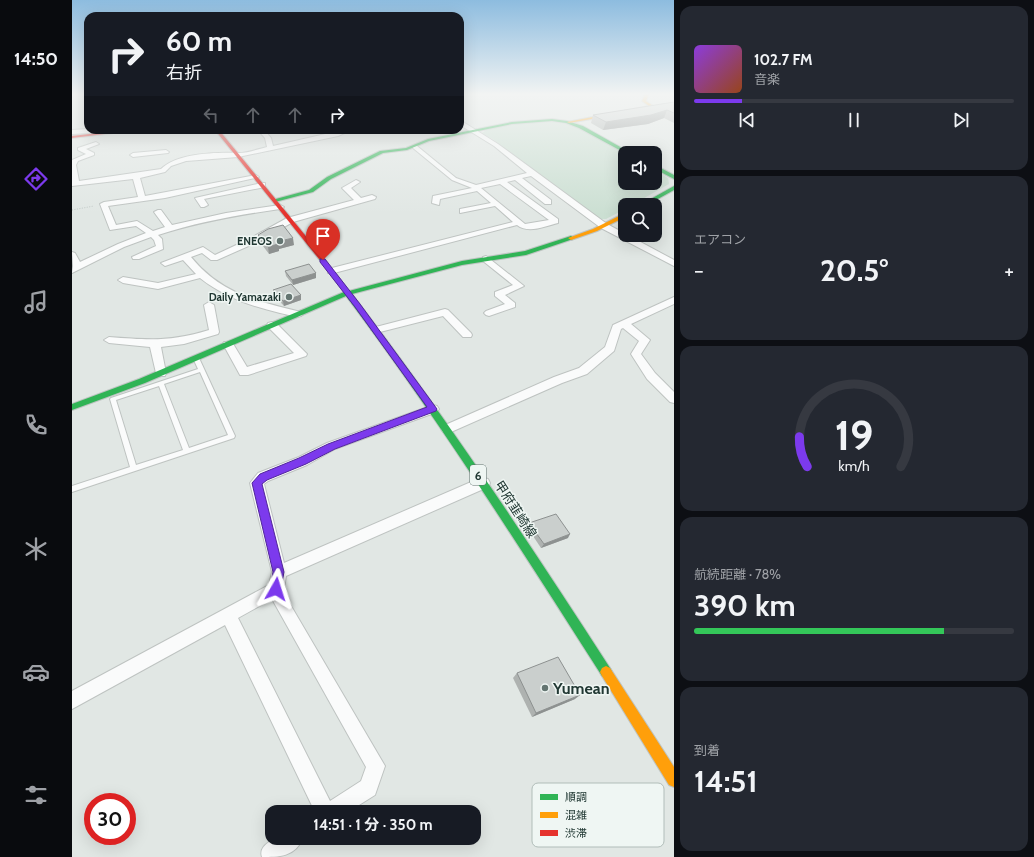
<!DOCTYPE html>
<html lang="ja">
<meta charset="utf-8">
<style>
body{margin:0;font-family:Cabin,"Noto Sans JP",sans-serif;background:#242831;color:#f1f3f6;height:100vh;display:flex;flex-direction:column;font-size:15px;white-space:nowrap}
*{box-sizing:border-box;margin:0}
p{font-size:13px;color:#9ea1a6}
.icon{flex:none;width:22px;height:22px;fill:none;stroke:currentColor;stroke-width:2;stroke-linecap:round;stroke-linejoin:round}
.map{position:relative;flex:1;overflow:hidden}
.side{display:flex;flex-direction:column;gap:6px;padding:6px;background:#0d0f14;width:360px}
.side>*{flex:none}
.hud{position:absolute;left:12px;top:12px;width:380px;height:122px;border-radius:12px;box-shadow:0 4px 16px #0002;background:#171b24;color:#f1f3f6;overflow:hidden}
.buttons{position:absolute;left:546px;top:146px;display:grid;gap:8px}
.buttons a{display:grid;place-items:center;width:44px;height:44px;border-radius:8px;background:#171b24;box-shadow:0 4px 16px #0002;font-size:20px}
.speed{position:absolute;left:12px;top:793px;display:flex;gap:8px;font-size:20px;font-weight:700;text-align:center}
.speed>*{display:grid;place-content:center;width:52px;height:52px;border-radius:50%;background:#171b24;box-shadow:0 4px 16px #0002;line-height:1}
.speed .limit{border:6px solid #d22;background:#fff;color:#111}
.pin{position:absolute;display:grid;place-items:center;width:34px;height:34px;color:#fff;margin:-41px -17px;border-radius:50% 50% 50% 0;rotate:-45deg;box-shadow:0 0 4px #0007}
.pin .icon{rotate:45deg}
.me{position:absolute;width:44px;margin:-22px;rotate:6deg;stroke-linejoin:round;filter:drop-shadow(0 0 3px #0008)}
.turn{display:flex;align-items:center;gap:14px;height:84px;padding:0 16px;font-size:18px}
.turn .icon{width:52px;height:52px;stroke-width:2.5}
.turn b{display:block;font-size:28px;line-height:34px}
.lanes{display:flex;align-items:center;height:38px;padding:0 16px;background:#0003;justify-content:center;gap:20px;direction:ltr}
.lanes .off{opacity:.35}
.big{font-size:30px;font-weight:700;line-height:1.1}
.side .tile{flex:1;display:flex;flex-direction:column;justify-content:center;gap:6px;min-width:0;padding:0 14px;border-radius:12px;background:#242831}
.side .dial{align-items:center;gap:0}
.dial svg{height:104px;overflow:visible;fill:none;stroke:#363941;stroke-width:7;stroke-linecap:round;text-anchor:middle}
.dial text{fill:#f1f3f6;stroke:none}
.song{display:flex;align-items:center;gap:12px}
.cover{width:48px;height:48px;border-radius:6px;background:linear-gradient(135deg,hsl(270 70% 55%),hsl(20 70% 35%))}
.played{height:4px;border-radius:2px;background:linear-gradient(90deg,#7c3aed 15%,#363941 15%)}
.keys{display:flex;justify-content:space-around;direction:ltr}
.heat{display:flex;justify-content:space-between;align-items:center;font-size:22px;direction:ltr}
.charge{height:6px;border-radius:3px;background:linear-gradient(90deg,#34c759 78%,#363941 0)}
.trip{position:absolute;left:193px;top:805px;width:216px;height:40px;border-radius:12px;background:#171b24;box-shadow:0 4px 16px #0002;font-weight:700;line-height:40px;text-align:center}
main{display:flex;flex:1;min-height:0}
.tab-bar{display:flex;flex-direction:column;width:72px;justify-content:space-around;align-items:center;background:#090b0e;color:#9ea1a6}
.tab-bar .icon{width:28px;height:28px}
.tab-bar .on{color:#7c3aed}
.tab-bar b{font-size:18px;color:#f1f3f6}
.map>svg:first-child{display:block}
.green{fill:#cbdfd2}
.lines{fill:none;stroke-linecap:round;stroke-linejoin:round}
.lane-casing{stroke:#bec3c1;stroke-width:2}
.street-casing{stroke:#bec3c1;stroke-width:2}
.fast-casing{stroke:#bec4c2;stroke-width:2}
.slow-casing{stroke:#bec4c2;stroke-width:2}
.jam-casing{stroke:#bec4c2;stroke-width:2}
.path{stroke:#bfc7c5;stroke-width:1;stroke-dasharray:1 1.5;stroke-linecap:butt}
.lane{fill:#fafbfb;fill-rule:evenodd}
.street{fill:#fafbfb;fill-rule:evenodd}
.fast{fill:#30b455;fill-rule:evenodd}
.slow{fill:#ff9f0a;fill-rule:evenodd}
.jam{fill:#e5322d;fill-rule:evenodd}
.wall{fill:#aeb2b0}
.shaded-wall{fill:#8d9190}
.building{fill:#cacfcd;stroke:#8d9190}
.route{fill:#7c3aed;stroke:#51269a}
.poi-dot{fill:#647571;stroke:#eff6f3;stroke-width:1.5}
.labels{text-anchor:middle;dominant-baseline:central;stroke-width:3;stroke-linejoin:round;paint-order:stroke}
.far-poi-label{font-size:11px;font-weight:bold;fill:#213833;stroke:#eff6f3;text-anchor:end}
.shield{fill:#eff6f3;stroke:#5f716d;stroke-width:1}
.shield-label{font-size:12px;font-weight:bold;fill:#213833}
.street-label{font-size:13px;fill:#213833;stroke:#eff6f3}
.near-poi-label{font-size:16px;font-weight:bold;fill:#213833;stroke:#eff6f3;text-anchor:start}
.key{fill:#eff6f3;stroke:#b1bdb9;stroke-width:1}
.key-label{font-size:11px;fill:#213833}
</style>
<main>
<nav class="tab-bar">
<b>14:50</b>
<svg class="icon on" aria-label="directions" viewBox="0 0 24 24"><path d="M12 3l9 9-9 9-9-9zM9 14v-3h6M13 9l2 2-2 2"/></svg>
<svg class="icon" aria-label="music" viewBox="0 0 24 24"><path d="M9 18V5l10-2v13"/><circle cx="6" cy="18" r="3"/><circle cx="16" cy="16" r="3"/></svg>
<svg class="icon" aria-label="phone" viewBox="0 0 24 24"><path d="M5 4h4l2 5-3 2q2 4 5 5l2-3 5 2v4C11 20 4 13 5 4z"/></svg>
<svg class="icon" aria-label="climate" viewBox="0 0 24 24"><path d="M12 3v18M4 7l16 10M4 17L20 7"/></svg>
<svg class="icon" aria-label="car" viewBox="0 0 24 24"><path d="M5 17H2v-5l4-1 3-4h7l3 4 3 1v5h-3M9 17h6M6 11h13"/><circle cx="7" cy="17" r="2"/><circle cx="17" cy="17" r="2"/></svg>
<svg class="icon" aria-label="filters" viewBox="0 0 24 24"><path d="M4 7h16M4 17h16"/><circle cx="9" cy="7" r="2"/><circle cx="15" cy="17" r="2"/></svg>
</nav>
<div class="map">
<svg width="602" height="857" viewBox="0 0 602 857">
<rect width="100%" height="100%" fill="#e1e7e4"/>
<path class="green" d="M482 122 501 125 553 154V183H583V170L596 178 597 184 560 205H553V209L534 219H529L459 170 422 140 410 133C423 123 465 123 482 122Z"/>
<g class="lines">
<g class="lane-casing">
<path id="lane" d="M124 356 127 358 163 436 162 438 0 492V486L58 467 38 399 39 398 126 369 121 358ZM128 372 156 435 117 448 92 384ZM87 386 111 450 64 465 44 400Z"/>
</g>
<g class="street-casing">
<g id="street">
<path d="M388 120 426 144 535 224 602 260V266L529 228 459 176 450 178 479 200V204H473L443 180 435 182 486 219V223C474 226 456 234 445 225L262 273H256V269L441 222 423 206 388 213V209L419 203 405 191 368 199 367 205 360 203 361 196 400 188 380 180 341 148V146H345L384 178 404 185 455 173 422 146 388 125ZM428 184 477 220 453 224 409 188Z"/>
<path d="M16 129V130H39L36 132 0 134V130Z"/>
<path d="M186 130H192L199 138 201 146 271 130H279L266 136 166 157 114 161 99 166 93 172 68 178 73 196 184 175 187 177 93 198 36 206 44 225 65 221 81 231 93 227 82 212 86 210H89L100 225 154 213 208 205 212 207 208 209C166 215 126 222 86 235L90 239 91 249 67 259H61L60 257 84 246 82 240 79 237 52 247 0 273 1 266 0 252 3 253 8 262 46 244 74 233 64 226 38 230 28 204 32 202 66 197 61 179 0 186V160L14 154 6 150V148L24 142 27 144 14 149 22 153V155L6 161 4 165 7 181 89 169C105 153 145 152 167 153 176 153 186 149 195 147L193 138Z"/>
<path d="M94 150 97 152 96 153 61 157 58 155 61 153Z"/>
<path d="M284 180 288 182 279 188 289 198 300 195 304 197 303 199 221 222 181 244 145 260H139L130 253 119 257C149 294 185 301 229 312L231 314 229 316C223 318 215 314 208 313 179 306 152 297 128 278L86 289 51 283 46 280 51 277 86 283 124 274 111 260 93 266 89 263 131 247 143 255 175 240 215 218 282 200 270 188Z"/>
<path d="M190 183H193V187L132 199 136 205 132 207H129L123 198Z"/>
<path d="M414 256 452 286 433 295 443 303V307L417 316 414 315 412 313 414 311 433 304 423 296V292L441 285 411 261V257Z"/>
<path d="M602 297V304L559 324 578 340 569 354 583 373 602 392V403L598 402 575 379 559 354 567 341 551 328 549 329 542 351 515 374 490 383 379 432H371L369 429 371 426 482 377 507 368 533 347 541 325Z"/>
<path d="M137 302 142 305 147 332 146 334 112 344 89 347 94 373 93 376H85L84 373 78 347 37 343 32 340 37 337C77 340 98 342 137 330L132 305Z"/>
<path d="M373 309 376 310 399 333 400 335 399 337H391L371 316 304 333 299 330 300 328Z"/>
<path d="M200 322 204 323 235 354 234 356 176 375H168L151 344 152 342H160L175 367 222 353 196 327 195 325 196 323Z"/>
<path d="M361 405 365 406 367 409 365 412 263 449 235 465 196 481 192 484 212 563 406 479 411 478 416 479 418 483 416 487 214 576 212 589 215 599 313 766 303 795 276 812H243L153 625 0 709V691L197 585 200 572 178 483 186 473 227 457 255 443ZM200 599 294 767 289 781 258 801 166 618Z"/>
<path d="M203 838H231C223 857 207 857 190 857 187 847 196 843 203 838Z"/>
</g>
</g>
<g class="fast-casing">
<g id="fast">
<path d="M480 119 495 121 511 126 559 153H553L507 128 494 123 480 121 440 124 357 141 335 150 311 153 259 179 241 192 203 202 200 200 237 190 255 177 308 151 334 148 356 139 440 122Z"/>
<path d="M583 165 602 175V179L583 169Z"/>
<path d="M602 186V190L575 205H568Z"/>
<path d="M499 236 502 238 501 239 454 255 390 265 280 294C372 414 456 541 538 668L540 672 538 676 534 678 530 676C448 548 366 418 274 296L73 383 0 410V404L67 379 272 292 247 259V257H251L277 291 390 261 453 251Z"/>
</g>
</g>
<g class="slow-casing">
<g id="slow">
<path d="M573 94H577L574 101 581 106V108L497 123 495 122 577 106 570 101Z"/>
<path d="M553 213V217L525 231 499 240 496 238 521 229Z"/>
<path d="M534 666 538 668 602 767V787L597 785 530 676 528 672 530 668Z"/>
</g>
</g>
<g class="jam-casing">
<g id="jam">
<path d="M52 130H66L0 138V136Z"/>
<path d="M143 130H147L251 257V259H247Z"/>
</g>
</g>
<g class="path">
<path d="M0 98V96L4 94"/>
<path d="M0 210 22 206"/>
</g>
<use href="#lane" class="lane"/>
<use href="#street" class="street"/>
<use href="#fast" class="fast"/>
<use href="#slow" class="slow"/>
<use href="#jam" class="jam"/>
</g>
<g class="wall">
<path d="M602 102V123L592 118 576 124 531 130 519 123 521 115Z"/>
<path d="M186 235 222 245 207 249V251L197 254 188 242Z"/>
<path d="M213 271 244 273V278L221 285 214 276Z"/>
<path d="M201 290 229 295V300L212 306 202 295Z"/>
<path d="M457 523 496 538 469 548 455 527Z"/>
<path d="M445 673 503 699 460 717 441 678Z"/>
</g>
<g class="shaded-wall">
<path d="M595 110 592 118 576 124 531 130 534 122Z"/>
<path d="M221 238 222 245 207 249V251L197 254 196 247 204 242Z"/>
<path d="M244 273V278L221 285 220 280Z"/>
<path d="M229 295V300L212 306 211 301Z"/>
<path d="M498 534 496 538 469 548 472 544Z"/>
<path d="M508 695 503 699 460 717 464 713Z"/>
</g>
<g class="building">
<path d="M602 102V113L595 110 579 115 534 122 521 115Z"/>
<path d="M211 225 221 238 204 242 206 244 196 247 186 235 196 229Z"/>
<path d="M237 264 244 273 220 280 213 271Z"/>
<path d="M219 284 229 295 211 301 201 290Z"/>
<path d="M484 514 498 534 472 544 457 523Z"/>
<path d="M486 657 508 695 464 713 445 673Z"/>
</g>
<linearGradient id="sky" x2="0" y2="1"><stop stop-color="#8dbcdf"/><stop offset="0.44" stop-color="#f2f4f3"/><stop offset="1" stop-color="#f2f4f3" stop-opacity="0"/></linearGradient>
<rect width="602" height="214" fill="url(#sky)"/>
<path class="route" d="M248 259H253L288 304 365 409 364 411 263 449 234 464 195 480 190 484 212 572 208 593 204 594 200 593 198 589 201 572 180 483 188 474 227 458 256 444 355 407 283 307 248 262Z"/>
<g class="poi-dot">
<circle cx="208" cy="241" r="4"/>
<circle cx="217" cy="297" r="4"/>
<circle cx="473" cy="688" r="4"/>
</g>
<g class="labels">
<g class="far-poi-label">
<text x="200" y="241">ENEOS</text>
<text x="209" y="297">Daily Yamazaki</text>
</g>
<rect class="shield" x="398" y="465" width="16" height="20" rx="3"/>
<g class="shield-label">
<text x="406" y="475">6</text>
</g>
<g class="street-label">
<text transform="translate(444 509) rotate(57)">甲府韮崎線</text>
</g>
<g class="near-poi-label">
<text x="481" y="688">Yumean</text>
</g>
</g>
<rect x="460" y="783" width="132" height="64" rx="6" class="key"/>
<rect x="468" y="794" width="18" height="6" fill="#30b455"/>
<rect x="468" y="812" width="18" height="6" fill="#ff9f0a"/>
<rect x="468" y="830" width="18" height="6" fill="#e5322d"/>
<g class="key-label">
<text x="493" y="801">順調</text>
<text x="493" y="819">混雑</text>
<text x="493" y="837">渋滞</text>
</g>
</svg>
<div class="buttons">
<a><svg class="icon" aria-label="sound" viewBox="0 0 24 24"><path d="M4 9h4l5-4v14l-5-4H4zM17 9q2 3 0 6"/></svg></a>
<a><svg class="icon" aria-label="search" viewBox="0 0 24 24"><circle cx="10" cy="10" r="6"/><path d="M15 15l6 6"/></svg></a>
</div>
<div class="speed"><div class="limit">30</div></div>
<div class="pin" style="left:251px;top:260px;background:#d93025"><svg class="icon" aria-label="arrive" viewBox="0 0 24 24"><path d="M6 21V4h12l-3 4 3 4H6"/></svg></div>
<svg class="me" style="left:204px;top:589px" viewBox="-20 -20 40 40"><path d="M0-17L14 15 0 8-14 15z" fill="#7c3aed" stroke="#fff" stroke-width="4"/></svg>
<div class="trip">14:51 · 1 分 · 350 m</div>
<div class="hud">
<div class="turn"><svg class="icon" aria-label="right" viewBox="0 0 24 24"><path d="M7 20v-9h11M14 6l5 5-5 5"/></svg><div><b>60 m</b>右折</div></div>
<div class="lanes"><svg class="icon off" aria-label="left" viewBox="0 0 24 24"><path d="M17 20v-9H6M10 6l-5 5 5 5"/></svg><svg class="icon off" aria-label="ahead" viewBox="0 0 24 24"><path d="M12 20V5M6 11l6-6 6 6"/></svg><svg class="icon off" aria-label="ahead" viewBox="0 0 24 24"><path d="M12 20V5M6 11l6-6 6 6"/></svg><svg class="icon" aria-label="right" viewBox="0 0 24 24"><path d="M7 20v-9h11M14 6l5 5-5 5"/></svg></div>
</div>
</div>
<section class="side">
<div class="tile">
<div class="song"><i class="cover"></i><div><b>102.7 FM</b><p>音楽</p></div></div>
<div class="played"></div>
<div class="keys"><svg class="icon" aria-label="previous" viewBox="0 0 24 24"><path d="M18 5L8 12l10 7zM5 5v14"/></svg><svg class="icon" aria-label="pause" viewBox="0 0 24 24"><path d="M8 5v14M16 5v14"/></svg><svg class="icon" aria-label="next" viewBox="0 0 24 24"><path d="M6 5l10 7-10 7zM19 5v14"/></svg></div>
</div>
<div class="tile"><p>エアコン</p>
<div class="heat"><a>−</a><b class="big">20.5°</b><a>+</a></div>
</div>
<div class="tile dial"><svg viewBox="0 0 100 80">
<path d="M14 69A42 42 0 1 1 86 69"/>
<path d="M14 69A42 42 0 0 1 8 46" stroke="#7c3aed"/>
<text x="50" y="56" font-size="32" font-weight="700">19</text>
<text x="50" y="72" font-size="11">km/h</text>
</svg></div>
<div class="tile"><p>航続距離 · 78%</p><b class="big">390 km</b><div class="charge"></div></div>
<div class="tile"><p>到着</p><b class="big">14:51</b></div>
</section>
</main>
